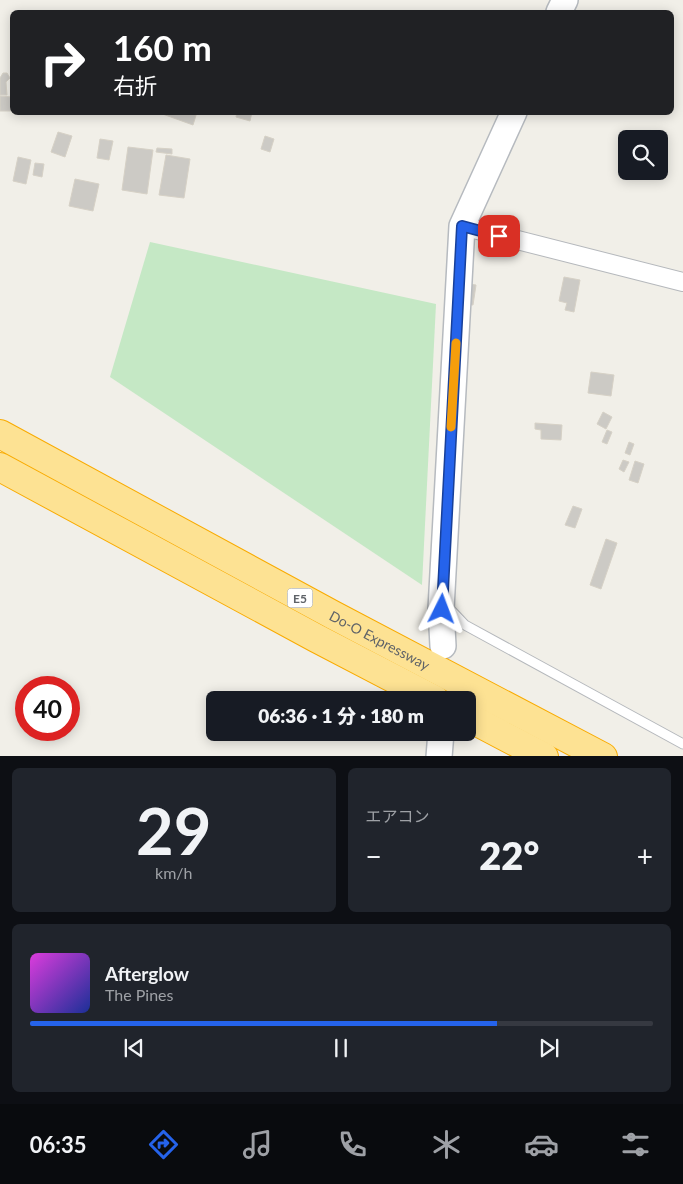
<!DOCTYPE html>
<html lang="ja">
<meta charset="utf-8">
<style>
body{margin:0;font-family:Lato,"Noto Sans JP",sans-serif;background:#20242c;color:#f1f3f6;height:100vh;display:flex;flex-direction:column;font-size:19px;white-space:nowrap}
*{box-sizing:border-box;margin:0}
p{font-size:16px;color:#9ea1a6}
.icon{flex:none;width:28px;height:28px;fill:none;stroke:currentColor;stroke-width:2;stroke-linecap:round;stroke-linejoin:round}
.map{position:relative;height:756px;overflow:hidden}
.side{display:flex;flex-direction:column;gap:12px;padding:12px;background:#0d0f14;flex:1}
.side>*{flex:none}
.guide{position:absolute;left:10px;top:10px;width:664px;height:105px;border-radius:8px;box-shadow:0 2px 12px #0003;background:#202124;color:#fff;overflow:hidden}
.tools{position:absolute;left:618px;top:130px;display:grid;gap:10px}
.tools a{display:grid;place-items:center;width:50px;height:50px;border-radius:8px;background:#171b24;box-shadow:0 2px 12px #0003;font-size:25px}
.speed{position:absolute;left:15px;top:676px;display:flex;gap:10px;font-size:25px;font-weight:700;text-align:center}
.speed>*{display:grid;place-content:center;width:65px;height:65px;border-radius:50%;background:#171b24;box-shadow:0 2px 12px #0003;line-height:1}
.speed .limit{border:8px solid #d22;background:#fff;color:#111}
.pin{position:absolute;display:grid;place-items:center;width:42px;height:42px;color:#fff;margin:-21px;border-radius:10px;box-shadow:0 2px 8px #0006}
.me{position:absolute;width:55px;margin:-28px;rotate:3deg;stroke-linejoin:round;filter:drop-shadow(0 0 4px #0008)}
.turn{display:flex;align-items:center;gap:18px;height:105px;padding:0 20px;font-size:22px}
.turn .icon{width:65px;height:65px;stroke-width:2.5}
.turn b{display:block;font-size:35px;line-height:42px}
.big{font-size:38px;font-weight:800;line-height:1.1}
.side .tile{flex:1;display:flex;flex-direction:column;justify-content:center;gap:8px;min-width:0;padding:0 18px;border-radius:8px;background:#20242c}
.side .dial{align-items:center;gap:0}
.dial b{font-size:65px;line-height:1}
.song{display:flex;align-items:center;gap:15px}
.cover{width:60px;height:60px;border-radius:8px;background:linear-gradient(135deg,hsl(300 70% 55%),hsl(230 70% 35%))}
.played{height:5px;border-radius:2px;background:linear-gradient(90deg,#2563eb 75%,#363941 75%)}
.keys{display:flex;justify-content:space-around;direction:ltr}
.heat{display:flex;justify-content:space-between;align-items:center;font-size:28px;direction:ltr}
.side .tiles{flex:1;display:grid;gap:12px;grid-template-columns:1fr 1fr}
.tile:last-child{grid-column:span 2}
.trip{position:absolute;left:206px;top:691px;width:270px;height:50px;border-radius:8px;background:#171b24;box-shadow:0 2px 12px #0003;font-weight:800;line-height:50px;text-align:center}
.dock{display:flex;height:80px;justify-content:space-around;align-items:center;background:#090b0e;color:#9ea1a6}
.dock .icon{width:35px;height:35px}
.dock .on{color:#2563eb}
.dock b{font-size:22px;color:#f1f3f6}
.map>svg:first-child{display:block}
.green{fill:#c5e8c5}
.building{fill:#cccac5;stroke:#d6d1c6}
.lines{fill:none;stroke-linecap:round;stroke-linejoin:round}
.lane-casing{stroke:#b5b8bc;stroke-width:11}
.street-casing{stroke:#b5b8bc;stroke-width:20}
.secondary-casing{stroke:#b6babf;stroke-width:28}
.highway-casing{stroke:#f9ab00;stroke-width:30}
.lane{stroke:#fff;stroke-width:9}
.street{stroke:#fff;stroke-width:18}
.secondary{stroke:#fff;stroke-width:25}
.highway{stroke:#fde293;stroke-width:28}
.route-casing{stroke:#184099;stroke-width:12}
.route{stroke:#2563eb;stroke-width:9}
.slow{stroke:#f59e0b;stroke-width:9}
.labels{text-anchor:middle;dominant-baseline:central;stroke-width:4;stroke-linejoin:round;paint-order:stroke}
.shield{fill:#fff;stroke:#8f9295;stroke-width:1}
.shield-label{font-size:12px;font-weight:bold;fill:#5f6368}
.street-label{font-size:14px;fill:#5f6368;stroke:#fff}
</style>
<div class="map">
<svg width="683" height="757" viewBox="0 0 683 757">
<rect width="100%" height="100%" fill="#f1efe8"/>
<path class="green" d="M150 242 436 304 422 585 110 377Z"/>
<g class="building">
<path d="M3 73H7L10 78 6 82 7 95H0V78Z"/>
<path d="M0 96 12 97V111H0Z"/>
<path d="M157 112H197L193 125Z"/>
<path d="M237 112H252L250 121 236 117Z"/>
<path d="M58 132 72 136 65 157 51 152Z"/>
<path d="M265 136 274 139 270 152 261 149Z"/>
<path d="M100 139 113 141 109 160 97 158Z"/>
<path d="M128 147 153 150 147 194 122 190Z"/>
<path d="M157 148 172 149V154L156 152Z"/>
<path d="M166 155 190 159 184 198 159 195Z"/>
<path d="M18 157 31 160 26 184 13 181Z"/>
<path d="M35 163 44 164 42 177 33 175Z"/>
<path d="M75 179 99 184 93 211 69 206Z"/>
<path d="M564 277 580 280 574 312 565 310 567 303 559 301Z"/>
<path d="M464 283 476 285 473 305 461 304Z"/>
<path d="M591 372 614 375 611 396 588 393Z"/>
<path d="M603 412 612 417 606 429 597 424Z"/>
<path d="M535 423 562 425 561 440 541 439V430L535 429Z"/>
<path d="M607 430 612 432 607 444 602 442Z"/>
<path d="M629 442 634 444 630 455 625 453Z"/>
<path d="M623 460 629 462 624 472 619 469Z"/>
<path d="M635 461 644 464 638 483 629 480Z"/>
<path d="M573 506 582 509 575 528 565 525Z"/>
<path d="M606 539 617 543 601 589 590 585Z"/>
</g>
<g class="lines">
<g class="lane-casing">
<path id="lane" d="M447 606 465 625 683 744"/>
</g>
<g class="street-casing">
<path id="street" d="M462 226 683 282"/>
</g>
<g class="secondary-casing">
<g id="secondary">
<path d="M559 12 565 0"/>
<path d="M443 646 441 609 462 226 514 112"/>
<path d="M439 757 441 732"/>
</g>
</g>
<g class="highway-casing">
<g id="highway">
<path id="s1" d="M0 434 333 615 603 757"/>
<path d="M0 467 316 638 435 700"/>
<path d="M468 717 544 757"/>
</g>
</g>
<use href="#lane" class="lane"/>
<use href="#street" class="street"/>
<use href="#secondary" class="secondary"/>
<use href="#highway" class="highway"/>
</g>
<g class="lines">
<g class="route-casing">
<path id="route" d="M442 609 462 226 499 236"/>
</g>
<use href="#route" class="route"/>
<path class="slow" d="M451 427 456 343"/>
</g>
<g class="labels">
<rect class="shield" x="287.5" y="588.5" width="25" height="19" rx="4"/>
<g class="shield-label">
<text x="300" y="598">E5</text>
</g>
<g class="street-label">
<text stroke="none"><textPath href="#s1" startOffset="432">Do-O Expressway</textPath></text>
</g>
</g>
</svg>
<div class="tools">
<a><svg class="icon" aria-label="search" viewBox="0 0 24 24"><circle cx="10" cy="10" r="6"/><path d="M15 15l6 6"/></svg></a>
</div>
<div class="speed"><div class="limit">40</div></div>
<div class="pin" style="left:499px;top:236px;background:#d93025"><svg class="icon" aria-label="arrive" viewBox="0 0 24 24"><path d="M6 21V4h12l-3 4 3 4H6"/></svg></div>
<svg class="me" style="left:442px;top:609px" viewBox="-20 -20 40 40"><path d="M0-17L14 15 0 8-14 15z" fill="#2563eb" stroke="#fff" stroke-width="4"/></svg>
<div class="trip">06:36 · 1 分 · 180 m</div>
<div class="guide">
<div class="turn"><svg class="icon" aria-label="right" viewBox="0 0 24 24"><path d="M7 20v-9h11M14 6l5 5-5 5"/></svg><div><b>160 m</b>右折</div></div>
</div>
</div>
<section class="side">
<div class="tiles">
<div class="tile dial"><b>29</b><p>km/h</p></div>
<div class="tile"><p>エアコン</p>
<div class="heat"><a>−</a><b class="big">22°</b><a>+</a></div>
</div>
<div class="tile">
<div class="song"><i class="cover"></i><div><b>Afterglow</b><p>The Pines</p></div></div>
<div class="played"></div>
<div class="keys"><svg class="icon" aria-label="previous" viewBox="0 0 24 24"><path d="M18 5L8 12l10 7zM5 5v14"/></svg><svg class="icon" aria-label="pause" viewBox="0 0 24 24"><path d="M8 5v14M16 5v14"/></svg><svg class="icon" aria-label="next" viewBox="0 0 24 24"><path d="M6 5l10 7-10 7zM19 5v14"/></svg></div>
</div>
</div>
</section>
<nav class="dock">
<b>06:35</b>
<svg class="icon on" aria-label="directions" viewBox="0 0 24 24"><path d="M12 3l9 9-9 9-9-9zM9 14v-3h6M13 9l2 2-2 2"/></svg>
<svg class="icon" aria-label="music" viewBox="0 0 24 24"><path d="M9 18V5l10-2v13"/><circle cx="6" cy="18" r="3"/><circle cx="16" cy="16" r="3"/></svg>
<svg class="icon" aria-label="phone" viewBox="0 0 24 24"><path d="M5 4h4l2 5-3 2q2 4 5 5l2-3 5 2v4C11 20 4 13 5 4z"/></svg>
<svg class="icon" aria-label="climate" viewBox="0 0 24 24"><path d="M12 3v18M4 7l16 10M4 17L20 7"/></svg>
<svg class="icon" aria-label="car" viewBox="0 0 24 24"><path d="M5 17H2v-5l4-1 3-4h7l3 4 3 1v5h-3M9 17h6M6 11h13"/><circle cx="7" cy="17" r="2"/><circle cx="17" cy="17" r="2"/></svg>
<svg class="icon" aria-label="filters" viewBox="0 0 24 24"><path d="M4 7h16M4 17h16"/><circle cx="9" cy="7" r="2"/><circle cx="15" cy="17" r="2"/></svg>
</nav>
